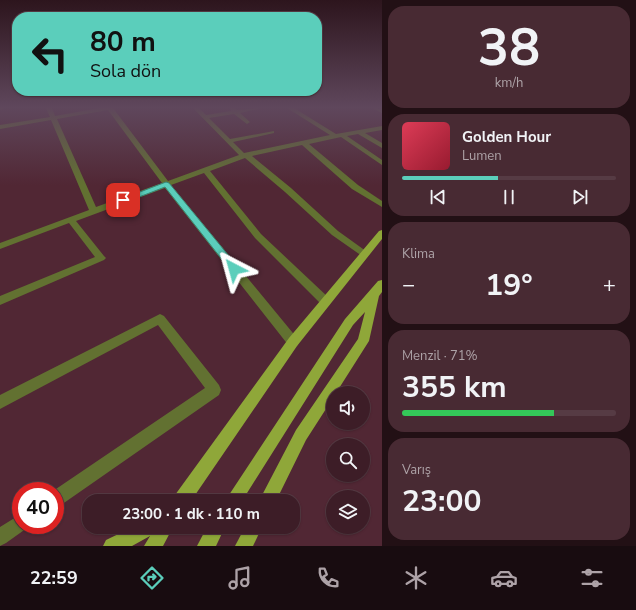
<!DOCTYPE html>
<html lang="tr">
<meta charset="utf-8">
<style>
body{margin:0;font-family:"Nunito Sans",sans-serif;background:#482a33;color:#f1f3f6;height:100vh;display:flex;flex-direction:column;font-size:15px;white-space:nowrap}
*{box-sizing:border-box;margin:0}
p{font-size:13px;color:#ada2a7}
.icon{flex:none;width:22px;height:22px;fill:none;stroke:currentColor;stroke-width:2;stroke-linecap:round;stroke-linejoin:round}
.map{position:relative;flex:1;overflow:hidden}
.panel{display:flex;flex-direction:column;gap:6px;padding:6px;background:#221015;width:254px}
.panel>*{flex:none}
.hud{position:absolute;left:12px;top:12px;width:310px;height:84px;border-radius:16px;box-shadow:0 1px 3px #0004,0 0 0 1px #563b44;background:#5bcebb;color:#111;overflow:hidden}
.controls{position:absolute;left:326px;top:386px;display:grid;gap:8px}
.controls a{display:grid;place-items:center;width:44px;height:44px;border-radius:50%;background:#3d1d27;box-shadow:0 1px 3px #0004,0 0 0 1px #563b44;font-size:20px}
.speed{position:absolute;left:12px;top:482px;display:flex;gap:8px;font-size:20px;font-weight:700;text-align:center}
.speed>*{display:grid;place-content:center;width:52px;height:52px;border-radius:50%;background:#3d1d27;box-shadow:0 1px 3px #0004,0 0 0 1px #563b44;line-height:1}
.speed .limit{border:6px solid #d22;background:#fff;color:#111}
.pin{position:absolute;display:grid;place-items:center;width:34px;height:34px;color:#fff;margin:-17px;border-radius:8px;box-shadow:0 2px 6px #0006}
.me{position:absolute;width:44px;margin:-22px;rotate:321deg;stroke-linejoin:round;filter:drop-shadow(0 0 3px #0008)}
.turn{display:flex;align-items:center;gap:14px;height:84px;padding:0 12px;font-size:18px}
.turn .icon{width:52px;height:52px;stroke-width:2.5}
.turn b{display:block;font-size:28px;line-height:34px}
.big{font-size:30px;font-weight:700;line-height:1.1}
.panel .tile{flex:1;display:flex;flex-direction:column;justify-content:center;gap:6px;min-width:0;padding:0 14px;border-radius:16px;background:#482a33}
.panel .dial{align-items:center;gap:0}
.dial b{font-size:52px;line-height:1}
.song{display:flex;align-items:center;gap:12px}
.cover{width:48px;height:48px;border-radius:6px;background:linear-gradient(135deg,hsl(350 70% 55%),hsl(350 70% 35%))}
.played{height:4px;border-radius:2px;background:linear-gradient(90deg,#5bcebb 45%,#563b44 45%)}
.keys{display:flex;justify-content:space-around;direction:ltr}
.heat{display:flex;justify-content:space-between;align-items:center;font-size:22px;direction:ltr}
.charge{height:6px;border-radius:3px;background:linear-gradient(90deg,#34c759 71%,#563b44 0)}
.trip{position:absolute;left:82px;top:494px;width:218px;height:40px;border-radius:16px;background:#3d1d27;box-shadow:0 1px 3px #0004,0 0 0 1px #563b44;font-weight:700;line-height:40px;text-align:center}
.tabs{display:flex;height:64px;justify-content:space-around;align-items:center;background:#180c10;color:#ada2a7}
.tabs .icon{width:28px;height:28px}
.tabs .on{color:#5bcebb}
.tabs b{font-size:18px;color:#f1f3f6}
main{display:flex;flex:1;min-height:0}
.map>svg:first-child{display:block}
.lines{fill:none;stroke-linecap:round;stroke-linejoin:round}
.minor{fill:#627131;fill-rule:evenodd}
.major{fill:#8fa739;fill-rule:evenodd}
.route{fill:#5bcebb;stroke:#3b867a}
</style>
<main>
<div class="map">
<svg width="382" height="546" viewBox="0 0 382 546">
<rect width="100%" height="100%" fill="#512734"/>
<g class="lines">
<g class="minor">
<path d="M0 108H4L1 110Z"/>
<path d="M46 108H52L55 116 99 108H113L168 181 239 155 193 108H199L206 115 231 111 230 108H234L237 110 262 108 240 113 250 122 247 124 234 114 209 118 230 139 274 131V133L233 142 244 153 330 135 287 108H294L336 134 382 126V130L365 133 382 143V148L358 134 347 136 382 160V165L341 137 309 144 358 185 382 201V207L352 189 302 145 252 156 291 188 338 231 370 254 365 257 362 256 332 235 285 192 245 158 210 171 261 234 329 298 330 301 329 304 325 305 321 304 255 238 204 173 171 185 297 338 299 342 297 346 293 347 289 346 165 188 76 221 104 256 106 258 104 260 0 305V296L95 257 69 223 0 249V243L89 210 51 120 0 129V125L50 117ZM108 110 162 183 96 207 57 119Z"/>
<path d="M373 108 382 109V113L374 109Z"/>
<path d="M160 314 164 316 219 385 221 390 219 395 61 505 55 507V491H53L205 388 158 325 0 409V395Z"/>
<path d="M21 514V525H28L27 528 6 543 0 546V527Z"/>
</g>
<g class="major">
<path d="M382 230V239L297 346 191 501H173L175 495 289 338 379 231Z"/>
<path d="M382 280V292L379 296 369 341 336 393H333V398L306 440 276 501H259L296 430 358 339 365 312 353 325 242 501H225L345 319 378 281Z"/>
<path d="M133 527H173L163 546H144L150 536 132 546H103L106 540Z"/>
<path d="M207 527H225L216 546H197Z"/>
<path d="M245 527H262L253 546H235Z"/>
</g>
</g>
<linearGradient id="sky" x2="0" y2="1"><stop stop-color="#2d151d"/><stop offset="0.58" stop-color="#5f475c"/><stop offset="1" stop-color="#5f475c" stop-opacity="0"/></linearGradient>
<rect width="382" height="185" fill="url(#sky)"/>
<path class="route" d="M166 182 169 183 238 267 239 269 238 271H231L165 187 126 202H120L119 200Z"/>
</svg>
<div class="controls">
<a><svg class="icon" aria-label="sound" viewBox="0 0 24 24"><path d="M4 9h4l5-4v14l-5-4H4zM17 9q2 3 0 6"/></svg></a>
<a><svg class="icon" aria-label="search" viewBox="0 0 24 24"><circle cx="10" cy="10" r="6"/><path d="M15 15l6 6"/></svg></a>
<a><svg class="icon" aria-label="layers" viewBox="0 0 24 24"><path d="M12 4l9 5-9 5-9-5zM3 14l9 5 9-5"/></svg></a>
</div>
<div class="speed"><div class="limit">40</div></div>
<div class="pin" style="left:123px;top:200px;background:#d93025"><svg class="icon" aria-label="arrive" viewBox="0 0 24 24"><path d="M6 21V4h12l-3 4 3 4H6"/></svg></div>
<svg class="me" style="left:234px;top:269px" viewBox="-20 -20 40 40"><path d="M0-17L14 15 0 8-14 15z" fill="#5bcebb" stroke="#fff" stroke-width="4"/></svg>
<div class="trip">23:00 · 1 dk · 110 m</div>
<div class="hud">
<div class="turn"><svg class="icon" aria-label="left" viewBox="0 0 24 24"><path d="M17 20v-9H6M10 6l-5 5 5 5"/></svg><div><b>80 m</b>Sola dön</div></div>
</div>
</div>
<section class="panel">
<div class="tile dial"><b>38</b><p>km/h</p></div>
<div class="tile">
<div class="song"><i class="cover"></i><div><b>Golden Hour</b><p>Lumen</p></div></div>
<div class="played"></div>
<div class="keys"><svg class="icon" aria-label="previous" viewBox="0 0 24 24"><path d="M18 5L8 12l10 7zM5 5v14"/></svg><svg class="icon" aria-label="pause" viewBox="0 0 24 24"><path d="M8 5v14M16 5v14"/></svg><svg class="icon" aria-label="next" viewBox="0 0 24 24"><path d="M6 5l10 7-10 7zM19 5v14"/></svg></div>
</div>
<div class="tile"><p>Klima</p>
<div class="heat"><a>−</a><b class="big">19°</b><a>+</a></div>
</div>
<div class="tile"><p>Menzil · 71%</p><b class="big">355 km</b><div class="charge"></div></div>
<div class="tile"><p>Varış</p><b class="big">23:00</b></div>
</section>
</main>
<nav class="tabs">
<b>22:59</b>
<svg class="icon on" aria-label="directions" viewBox="0 0 24 24"><path d="M12 3l9 9-9 9-9-9zM9 14v-3h6M13 9l2 2-2 2"/></svg>
<svg class="icon" aria-label="music" viewBox="0 0 24 24"><path d="M9 18V5l10-2v13"/><circle cx="6" cy="18" r="3"/><circle cx="16" cy="16" r="3"/></svg>
<svg class="icon" aria-label="phone" viewBox="0 0 24 24"><path d="M5 4h4l2 5-3 2q2 4 5 5l2-3 5 2v4C11 20 4 13 5 4z"/></svg>
<svg class="icon" aria-label="climate" viewBox="0 0 24 24"><path d="M12 3v18M4 7l16 10M4 17L20 7"/></svg>
<svg class="icon" aria-label="car" viewBox="0 0 24 24"><path d="M5 17H2v-5l4-1 3-4h7l3 4 3 1v5h-3M9 17h6M6 11h13"/><circle cx="7" cy="17" r="2"/><circle cx="17" cy="17" r="2"/></svg>
<svg class="icon" aria-label="filters" viewBox="0 0 24 24"><path d="M4 7h16M4 17h16"/><circle cx="9" cy="7" r="2"/><circle cx="15" cy="17" r="2"/></svg>
</nav>
